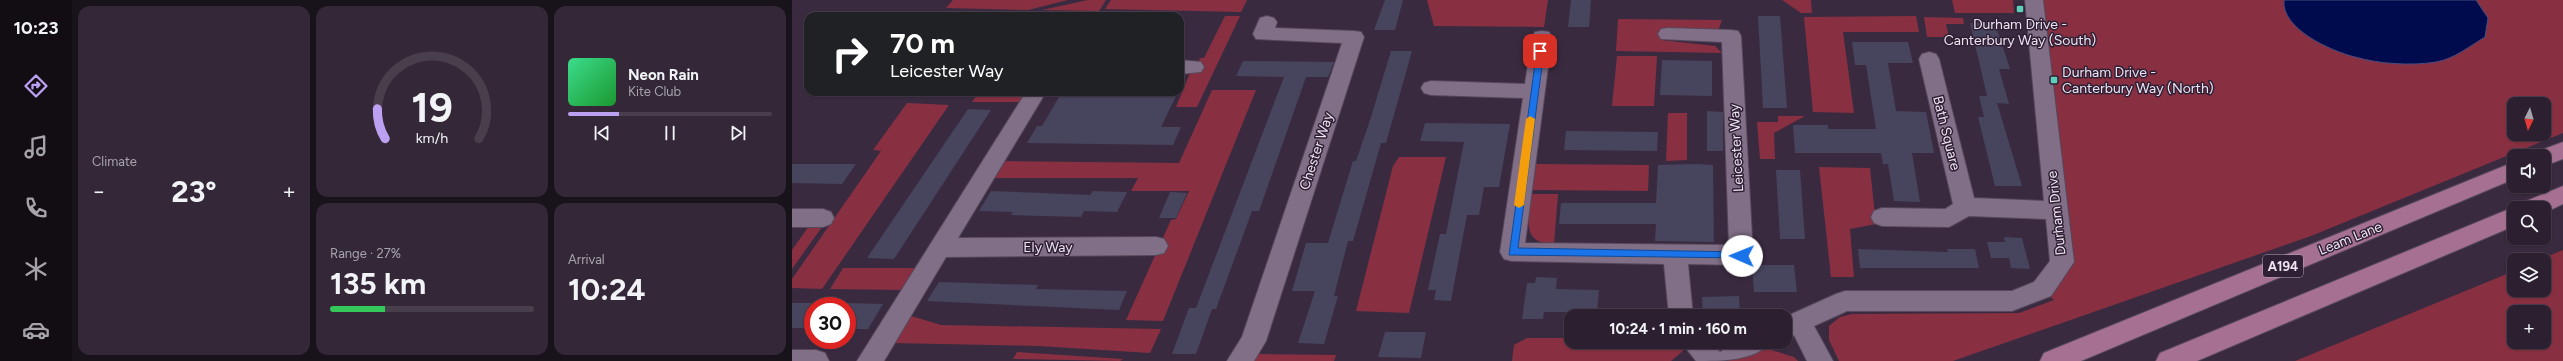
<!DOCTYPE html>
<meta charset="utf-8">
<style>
body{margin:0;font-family:Figtree,sans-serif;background:#342838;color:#f1f3f6;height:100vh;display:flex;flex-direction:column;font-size:15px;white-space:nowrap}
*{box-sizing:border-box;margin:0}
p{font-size:13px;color:#a6a3ab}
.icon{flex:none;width:22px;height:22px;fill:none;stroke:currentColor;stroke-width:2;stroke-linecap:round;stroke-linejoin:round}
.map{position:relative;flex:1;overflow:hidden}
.side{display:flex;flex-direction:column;gap:6px;padding:6px;background:#18121a;width:720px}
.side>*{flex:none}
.hud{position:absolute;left:12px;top:12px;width:380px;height:84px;border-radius:12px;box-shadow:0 1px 3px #0004,0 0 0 1px #483e4c;background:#202124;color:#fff;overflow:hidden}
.needle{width:26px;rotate:185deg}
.tools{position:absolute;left:1715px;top:97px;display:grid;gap:8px}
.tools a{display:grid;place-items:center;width:44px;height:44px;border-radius:8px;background:#2c2030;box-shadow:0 1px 3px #0004,0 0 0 1px #483e4c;font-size:20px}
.speed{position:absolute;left:12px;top:297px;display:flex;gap:8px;font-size:20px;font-weight:700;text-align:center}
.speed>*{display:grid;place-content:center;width:52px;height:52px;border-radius:50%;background:#2c2030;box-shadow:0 1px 3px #0004,0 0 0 1px #483e4c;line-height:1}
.speed .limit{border:6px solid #d22;background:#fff;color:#111}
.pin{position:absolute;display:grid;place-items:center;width:34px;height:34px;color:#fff;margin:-17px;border-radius:8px;box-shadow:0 2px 6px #0006}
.me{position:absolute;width:44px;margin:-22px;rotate:271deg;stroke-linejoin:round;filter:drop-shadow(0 0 3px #0008)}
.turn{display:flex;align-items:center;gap:14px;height:84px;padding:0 20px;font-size:18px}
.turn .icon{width:52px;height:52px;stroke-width:2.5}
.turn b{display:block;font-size:28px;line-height:34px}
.big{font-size:30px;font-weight:700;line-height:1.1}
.side .widget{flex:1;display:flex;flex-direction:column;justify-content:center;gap:6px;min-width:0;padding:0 14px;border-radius:12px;background:#342838}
.side .dial{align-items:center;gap:0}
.dial svg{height:104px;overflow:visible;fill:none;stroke:#483e4c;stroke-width:7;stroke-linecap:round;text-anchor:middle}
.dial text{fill:#f1f3f6;stroke:none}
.song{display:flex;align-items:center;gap:12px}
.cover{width:48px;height:48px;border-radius:6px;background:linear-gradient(135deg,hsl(150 70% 55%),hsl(130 70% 35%))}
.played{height:4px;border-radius:2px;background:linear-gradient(90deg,#bca0f2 25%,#483e4c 25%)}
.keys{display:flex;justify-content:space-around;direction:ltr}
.heat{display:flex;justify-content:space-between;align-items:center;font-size:22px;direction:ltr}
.charge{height:6px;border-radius:3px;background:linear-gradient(90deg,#34c759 27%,#483e4c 0)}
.side .tiles{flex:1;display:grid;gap:6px;grid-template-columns:repeat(3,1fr)}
.widget:first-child{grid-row:span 2}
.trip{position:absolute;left:772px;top:309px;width:228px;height:40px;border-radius:12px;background:#2c2030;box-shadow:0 1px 3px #0004,0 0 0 1px #483e4c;font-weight:700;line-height:40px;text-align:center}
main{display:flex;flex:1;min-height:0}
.menu{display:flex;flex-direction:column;width:72px;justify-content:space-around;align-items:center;background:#120d13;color:#a6a3ab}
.menu .icon{width:28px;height:28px}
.menu .active{color:#bca0f2}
.menu b{font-size:18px;color:#f1f3f6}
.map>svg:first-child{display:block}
.green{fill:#883042;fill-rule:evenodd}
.water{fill:#000b4d;stroke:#474c7e}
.building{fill:#47445e}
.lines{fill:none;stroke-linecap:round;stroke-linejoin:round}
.minor-casing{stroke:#56485b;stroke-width:2}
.trunk-casing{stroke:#56485b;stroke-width:2}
.minor{fill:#816f88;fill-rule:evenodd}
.trunk{fill:#a57092;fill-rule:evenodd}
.route{fill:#1a73e8;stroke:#114b97}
.slow{fill:#f59e0b}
.poi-dot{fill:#5cceba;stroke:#302035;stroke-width:1.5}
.labels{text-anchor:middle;stroke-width:3;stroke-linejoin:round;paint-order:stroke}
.shield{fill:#302035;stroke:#b4a8b9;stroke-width:1}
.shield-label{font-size:13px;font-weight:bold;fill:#ede3f1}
.poi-label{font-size:14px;fill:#ede3f1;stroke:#302035}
.street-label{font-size:14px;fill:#ede3f1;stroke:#302035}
</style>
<main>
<nav class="menu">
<b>10:23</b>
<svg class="icon active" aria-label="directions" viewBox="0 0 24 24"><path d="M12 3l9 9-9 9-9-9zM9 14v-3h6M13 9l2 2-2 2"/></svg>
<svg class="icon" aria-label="music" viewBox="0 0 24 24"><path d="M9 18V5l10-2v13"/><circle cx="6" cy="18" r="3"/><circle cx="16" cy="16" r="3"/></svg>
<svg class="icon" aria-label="phone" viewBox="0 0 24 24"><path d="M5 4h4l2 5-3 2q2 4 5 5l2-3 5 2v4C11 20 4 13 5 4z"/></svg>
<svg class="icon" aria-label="climate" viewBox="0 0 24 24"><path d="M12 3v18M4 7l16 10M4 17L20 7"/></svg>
<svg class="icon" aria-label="car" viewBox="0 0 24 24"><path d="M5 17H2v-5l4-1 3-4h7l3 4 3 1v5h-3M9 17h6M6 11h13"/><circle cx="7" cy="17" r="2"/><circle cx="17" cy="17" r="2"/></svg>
</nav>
<section class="side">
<div class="tiles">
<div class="widget"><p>Climate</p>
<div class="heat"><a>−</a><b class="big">23°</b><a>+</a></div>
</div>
<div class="widget dial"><svg viewBox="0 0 100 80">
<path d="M14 69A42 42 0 1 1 86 69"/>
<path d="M14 69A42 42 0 0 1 8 46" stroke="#bca0f2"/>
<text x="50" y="56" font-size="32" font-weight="700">19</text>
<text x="50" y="72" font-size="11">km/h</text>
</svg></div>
<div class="widget">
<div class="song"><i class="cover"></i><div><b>Neon Rain</b><p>Kite Club</p></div></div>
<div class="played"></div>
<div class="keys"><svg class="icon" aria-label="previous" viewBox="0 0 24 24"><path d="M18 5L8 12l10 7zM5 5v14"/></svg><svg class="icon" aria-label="pause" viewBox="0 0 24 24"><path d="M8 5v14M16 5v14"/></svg><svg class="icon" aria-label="next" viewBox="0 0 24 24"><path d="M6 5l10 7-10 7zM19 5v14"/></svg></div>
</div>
<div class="widget"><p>Range · 27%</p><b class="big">135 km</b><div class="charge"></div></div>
<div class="widget"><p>Arrival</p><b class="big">10:24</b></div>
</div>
</section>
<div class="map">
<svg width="1771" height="361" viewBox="0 0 1771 361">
<rect width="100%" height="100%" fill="#3a2a40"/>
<path class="green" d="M161,0H276L236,10L154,8Z
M296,0H314L307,11L250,10Z
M319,0H455L449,12L313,9Z
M635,0H756L752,27L642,26Z
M990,0H1019L1020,13H1009Z
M1160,0H1221L1222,13H1163Z
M1242,0H1771V133L1519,236L1161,361H1047L1037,340V326L1048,317L1060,314L1227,313L1262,300L1251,290L1270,262ZM1722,104H1752V134H1722Z
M433,16H448L405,107H384L398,73H402L408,58H412Z
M1124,16L1127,32H1051L1062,113L1021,112L1012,17Z
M1132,17L1171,18L1172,24H1154L1157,37H1135Z
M826,19L930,20L926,31H870L869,40L923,46L930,53L824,51Z
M825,56H865L862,106H820Z
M420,90H464L371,321L334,320L379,220L384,219L397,191H339L346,178H200L210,161L387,163Z
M187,92H236L229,102H180Z
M115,103L157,105L30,289L0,288V279L89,151L81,150Z
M876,113H895V160L874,161Z
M986,116H1013L982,133L983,159H968L965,122H986Z
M607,157H654L617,313L564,311L601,166Z
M743,164L857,165L856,191L740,190Z
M1027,167L1078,168L1084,224L1058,229L1062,277H1039Z
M740,194H766L762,244C728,244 737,218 740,194Z
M17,226L30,227L0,269V250Z
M1771,250V361H1503L1722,271V290H1752V260H1747ZM1722,312H1752V342H1722Z
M51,268H124L111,290L38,289Z
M116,315L149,325L369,329L358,353L247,346L99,343Z
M735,338H779V342H885L891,351L879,361H720L722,345Z
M961,344L1002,357L1006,361H935Z
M225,352L331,359L328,361L221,359Z
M467,354L544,355L542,361H460Z"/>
<path class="water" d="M1492,0H1684L1696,18L1693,37C1678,46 1662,59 1644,62C1619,66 1587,64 1563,57C1539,51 1489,29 1492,0Z"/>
<path class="building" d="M593,0H611L603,30H582Z
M779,0H799L797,27H776Z
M966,16H988L995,108H971Z
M1178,23H1203L1218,69H1207L1217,104L1205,103L1230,186H1203L1186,117H1192L1187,96H1195Z
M1060,42H1116L1121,63H1096L1104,111L1134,112L1142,153H1120L1128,202L1102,201L1096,164H1091L1089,153H1003L1001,125H1036V129H1084L1074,65H1063Z
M599,51H620L594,143H589L561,241H556L542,296H546L532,344L506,343L523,291H500L514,243H536L561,161H564L579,117Z
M870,60L920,61V96L868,95Z
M451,61L542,62L536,77H514L467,211H460L424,309H420L404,354H380L397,308H404L492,77L444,76Z
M270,92H386L369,127H389L381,145L235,143L245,126H250Z
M176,109L199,110L102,259L75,258Z
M915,111L931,112V151H915Z
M633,123L718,124L707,187H692L687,215H675L659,301L642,300L644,290H636L648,234H654L672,142L628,141Z
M774,131L866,132L865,151L772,150Z
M0,164H64L50,184L0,183Z
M905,164L921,165L922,242L863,241L864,224H767L769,203H864L866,165Z
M984,170H1008L1013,239H988Z
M199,191L298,195L301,191L335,192L325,212L292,211L289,217L219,215L221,212L187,211Z
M378,192L395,193L384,218H367Z
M1212,237L1230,238L1238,269L1219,268L1217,258H1199L1195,242H1213Z
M1066,249L1156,252L1155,249H1183L1187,268H1068Z
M960,265H1002L1005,292H962Z
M744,277L765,278L764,289L807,290L805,312H752L751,319H730L735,283H743Z
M147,282L246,285L244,289L335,291L327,310L135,301Z
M947,296L948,316H911L910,297Z
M0,303H21V328H0Z
M55,303L91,304L76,329H55Z
M593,332H634L629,358L586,357Z"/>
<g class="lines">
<g class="minor-casing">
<path id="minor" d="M1233,0H1251L1282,262L1259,296L1220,311H1055L1022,326L1041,361H1015L1002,335L993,339V317L1044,294L1053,291H1220L1242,282L1258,261L1254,219L1177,216L1157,227L1090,226L1082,223L1079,217L1082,211L1090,208L1153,209L1161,204L1127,59L1130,54L1137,52L1144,54L1147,59L1182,198L1252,201Z
M475,16L482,18L485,22L483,28L562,31L569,32L572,37L474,341L462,361H435L450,337L550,43L464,39L461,34L468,18Z
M876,28L939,30L946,31L949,36L961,255L957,262L949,265L896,264L901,316H877L872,264L720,261L712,259L708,252L731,98L639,95L632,93L629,88L632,83L639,81L733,84L740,37L743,32L750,31L757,32L760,37L733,243L937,245L930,42L869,39L866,34L869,29Z
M388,60L409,62L412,67L409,72L388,74Z
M234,92H254L166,238L364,237L372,239L376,246L372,253L364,255L154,257L92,361H65Z
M0,209H31L39,212L42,218L39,224L31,227H0Z
M889,342H918L928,352L944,342H978C965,361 928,361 904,361Z
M0,350H24L33,353L37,361H0Z"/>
</g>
<g class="trunk-casing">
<path id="trunk" d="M1771,142V159L1752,166V156H1742L1744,152Z
M1722,162V179L1289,361H1248L1252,353Z
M1771,186V204L1752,213V208H1729L1732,202Z
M1722,207L1725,208H1722V226L1405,361H1364L1368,353Z"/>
</g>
<use href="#minor" class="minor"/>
<use href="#trunk" class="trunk"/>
</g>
<path class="route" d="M745,49L752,51L726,248L950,252L954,256L953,258L717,255Z"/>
<path class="slow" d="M738,116L743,119L732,205L727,208L722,205L734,119Z"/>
<g class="poi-dot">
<rect x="1224" y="5" width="8" height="8" rx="2"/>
<rect x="1258" y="76" width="8" height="8" rx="2"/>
</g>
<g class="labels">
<rect class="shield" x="1471" y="255" width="40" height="22" rx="3"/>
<g class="shield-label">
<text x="1491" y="271">A194</text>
</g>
<g class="poi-label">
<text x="1228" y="29">Durham Drive -<tspan x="1228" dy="16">Canterbury Way (South)</tspan></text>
<text x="1270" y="77" text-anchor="start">Durham Drive -<tspan x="1270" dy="16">Canterbury Way (North)</tspan></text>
</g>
<g class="street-label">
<text transform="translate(1155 133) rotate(76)" y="5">Bath Square</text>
<text transform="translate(944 148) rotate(-93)" y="5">Leicester Way</text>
<text transform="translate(524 151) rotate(-72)" y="5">Chester Way</text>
<text transform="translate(1264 213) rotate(-96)" y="5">Durham Drive</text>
<text transform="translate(1558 238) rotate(-22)" y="5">Leam Lane</text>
<text x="256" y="252">Ely Way</text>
</g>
</g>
</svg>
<div class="tools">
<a><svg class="needle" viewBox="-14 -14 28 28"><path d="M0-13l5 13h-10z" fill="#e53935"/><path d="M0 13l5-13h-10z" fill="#a6a3ab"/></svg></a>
<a><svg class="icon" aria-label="sound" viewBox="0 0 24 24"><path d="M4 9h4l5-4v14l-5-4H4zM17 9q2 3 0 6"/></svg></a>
<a><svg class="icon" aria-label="search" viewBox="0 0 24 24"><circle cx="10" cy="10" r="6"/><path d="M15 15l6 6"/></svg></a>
<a><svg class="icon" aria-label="layers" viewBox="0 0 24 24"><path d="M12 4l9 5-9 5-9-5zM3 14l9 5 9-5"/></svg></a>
<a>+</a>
</div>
<div class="speed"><div class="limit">30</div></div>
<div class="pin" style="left:748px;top:51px;background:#d93025"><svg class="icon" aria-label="arrive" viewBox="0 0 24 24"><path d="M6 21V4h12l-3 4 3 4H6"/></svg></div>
<svg class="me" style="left:950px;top:256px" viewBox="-20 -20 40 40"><circle r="19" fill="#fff"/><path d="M0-13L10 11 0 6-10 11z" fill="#1a73e8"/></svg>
<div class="trip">10:24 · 1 min · 160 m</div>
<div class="hud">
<div class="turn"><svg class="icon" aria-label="right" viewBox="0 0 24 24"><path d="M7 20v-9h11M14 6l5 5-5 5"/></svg><div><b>70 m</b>Leicester Way</div></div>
</div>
</div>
</main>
